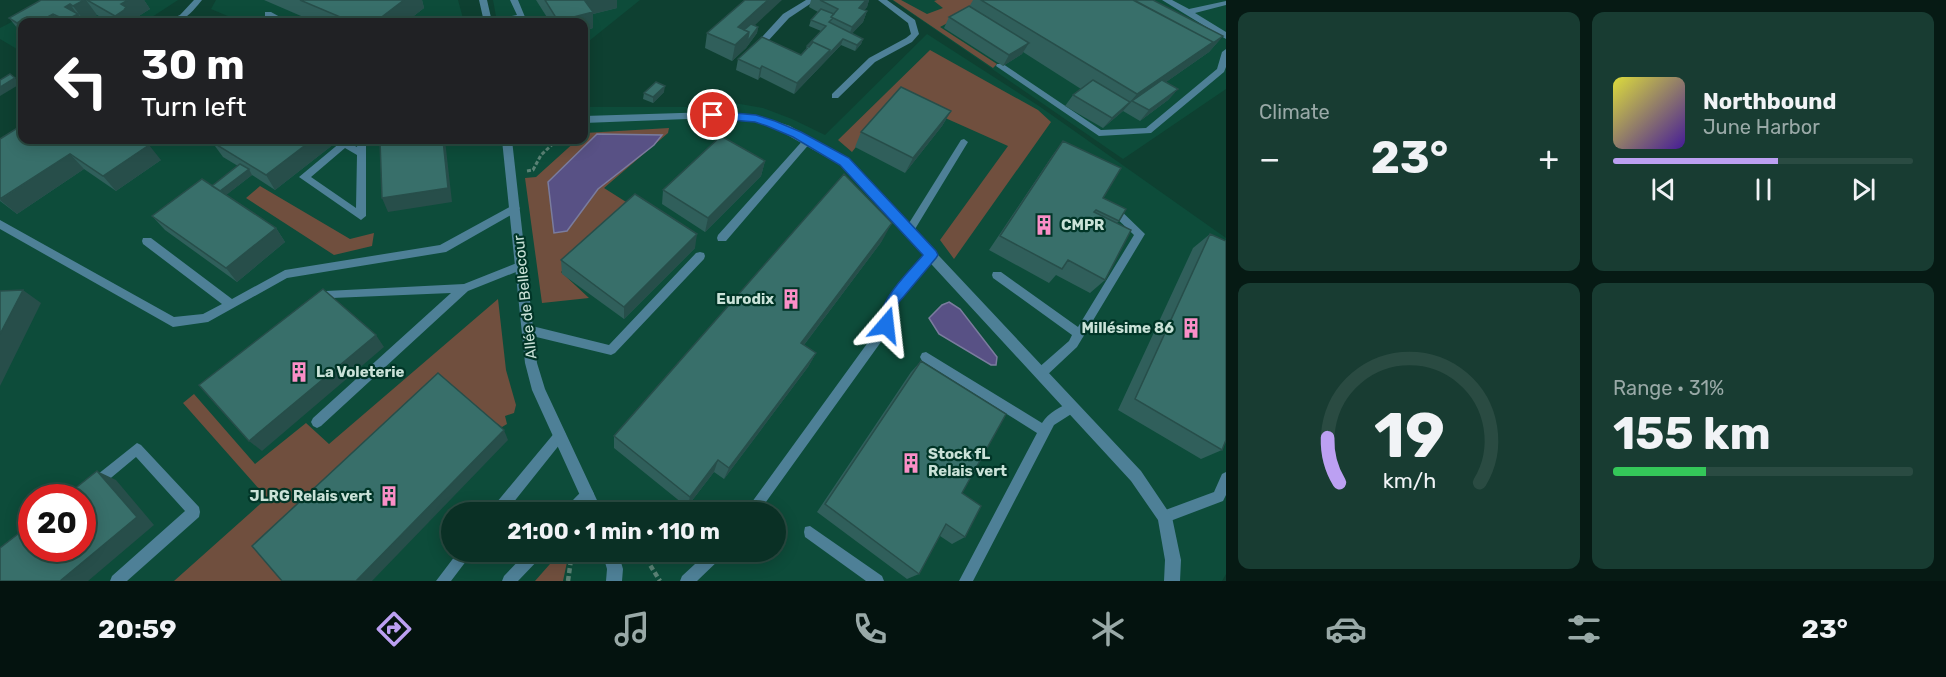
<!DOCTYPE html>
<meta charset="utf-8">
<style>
body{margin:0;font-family:Rubik,sans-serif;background:#183c32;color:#f1f3f6;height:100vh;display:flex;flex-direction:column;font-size:22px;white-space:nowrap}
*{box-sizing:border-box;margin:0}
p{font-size:20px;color:#99a9a7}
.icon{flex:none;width:33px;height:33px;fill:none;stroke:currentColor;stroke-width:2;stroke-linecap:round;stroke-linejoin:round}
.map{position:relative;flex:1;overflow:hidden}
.side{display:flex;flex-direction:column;gap:12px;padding:12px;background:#061a14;width:720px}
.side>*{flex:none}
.guide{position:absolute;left:18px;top:18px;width:570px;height:126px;border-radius:12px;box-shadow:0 3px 15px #0003,0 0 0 2px #2a4b42;background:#202124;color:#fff;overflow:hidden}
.speed{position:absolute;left:18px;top:484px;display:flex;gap:12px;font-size:30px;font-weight:700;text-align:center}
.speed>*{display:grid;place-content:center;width:78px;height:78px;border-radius:50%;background:#0a3025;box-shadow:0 3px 15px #0003,0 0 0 2px #2a4b42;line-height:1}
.speed .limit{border:9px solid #d22;background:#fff;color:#111}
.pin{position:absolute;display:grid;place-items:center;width:51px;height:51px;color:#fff;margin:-26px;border:3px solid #fff;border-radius:50%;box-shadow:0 2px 6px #0007}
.me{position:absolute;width:66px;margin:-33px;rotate:17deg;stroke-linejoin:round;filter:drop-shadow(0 0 4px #0008)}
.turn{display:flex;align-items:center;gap:21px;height:126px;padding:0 24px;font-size:27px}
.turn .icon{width:78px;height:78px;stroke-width:2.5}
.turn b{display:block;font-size:42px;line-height:51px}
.big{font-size:45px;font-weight:700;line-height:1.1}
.side .card{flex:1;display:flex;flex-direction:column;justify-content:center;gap:9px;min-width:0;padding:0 21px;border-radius:12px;background:#183c32}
.side .dial{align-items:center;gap:0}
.dial svg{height:156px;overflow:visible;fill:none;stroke:#2a4b42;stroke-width:7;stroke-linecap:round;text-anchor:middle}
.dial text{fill:#f1f3f6;stroke:none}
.song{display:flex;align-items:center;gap:18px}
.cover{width:72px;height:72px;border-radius:9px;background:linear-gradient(135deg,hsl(60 70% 55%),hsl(260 70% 35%))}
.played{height:6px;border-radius:3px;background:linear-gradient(90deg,#bca0f2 55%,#2a4b42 55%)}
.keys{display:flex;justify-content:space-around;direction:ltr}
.heat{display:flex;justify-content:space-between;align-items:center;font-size:33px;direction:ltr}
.charge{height:9px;border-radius:4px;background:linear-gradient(90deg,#34c759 31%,#2a4b42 0)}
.side .tiles{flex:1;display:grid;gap:12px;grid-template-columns:repeat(2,1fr)}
.trip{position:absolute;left:441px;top:502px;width:345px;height:60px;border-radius:30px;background:#0a3025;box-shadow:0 3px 15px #0003,0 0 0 2px #2a4b42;font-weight:700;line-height:60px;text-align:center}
.tab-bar{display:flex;height:96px;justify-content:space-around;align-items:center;background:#04130f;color:#99a9a7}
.tab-bar .icon{width:42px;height:42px}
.tab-bar .on{color:#bca0f2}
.tab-bar b{font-size:27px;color:#f1f3f6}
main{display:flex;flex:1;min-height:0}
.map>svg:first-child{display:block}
.built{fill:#0d4c3a;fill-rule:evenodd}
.green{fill:#704f3e}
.water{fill:#585185;stroke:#7a7c9e;stroke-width:1.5}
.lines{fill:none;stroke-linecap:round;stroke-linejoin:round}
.path-far1{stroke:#5a8275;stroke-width:3;stroke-dasharray:4 2;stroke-linecap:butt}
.path{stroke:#5a8275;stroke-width:4.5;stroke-dasharray:5 3;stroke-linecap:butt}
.service{fill:#4e8097;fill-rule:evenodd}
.minor{fill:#4e8097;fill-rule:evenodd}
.wall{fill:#305f5b}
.shaded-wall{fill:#274e4a}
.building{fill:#386f6a;stroke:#274e4a;stroke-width:1.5}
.route{fill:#1a73e8;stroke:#114b97;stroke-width:1.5}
.labels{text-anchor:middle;stroke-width:4.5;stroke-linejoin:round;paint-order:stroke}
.poi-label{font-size:15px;font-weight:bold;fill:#cae2d8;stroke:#013527;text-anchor:start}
.street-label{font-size:15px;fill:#cae2d8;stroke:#013527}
</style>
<main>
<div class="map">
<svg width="1226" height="581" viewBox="0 0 1226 581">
<rect width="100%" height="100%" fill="#0e4031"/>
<path class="built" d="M55,0H178L152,17L150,22H22V52L0,39V28Z
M216,0H458L464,22H242L211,9Z
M493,0H640L584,45V22H497Z
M892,0H1226V89L1123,159Z
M927,34L1039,106L1226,238V574L1222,581H0V150L22,140H584V107H696L704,100L734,103L763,108L792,119L825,135ZM32,498H82V549H32ZM452,513H776V552H452Z"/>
<path class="green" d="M893,0H901L927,14L943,8L934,1L937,0H991L940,27L997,64L993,68Z
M930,50L1038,110L1051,122L954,259L940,240L1008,146L896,96L852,152L838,140Z
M669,128L668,133L604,188L634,207L561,272L589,298L542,303L525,178L536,177L577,140H584L585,133Z
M260,186L350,239L374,233L372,246L334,255L246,198Z
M498,299L506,370L516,405L514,413L505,416L507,424L502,427L444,385L290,581H174L267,498L183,403L194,394L255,464L306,423L329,444Z
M557,556L567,562L563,581H535Z"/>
<path class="water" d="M597,134L662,135L654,145L598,189L567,231L554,233L548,182Z
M949,302L960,309L997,357L996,365H991L939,334L929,318L942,305Z"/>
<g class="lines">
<path class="path-far1" d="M527,171L533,170L541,155L557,140"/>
<path class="path" d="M642,552L660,581
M568,581L572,552"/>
<path class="service" d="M194,0H202C192,12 185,22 168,22L169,20L180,15Z
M510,0H518L525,17L524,19L504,22H490L491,20L517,15Z
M878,0H887L915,20L919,34L912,42L875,62L838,98H832V94L869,58L906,38L911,34L908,23Z
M1162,0H1172L1189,9L1226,1V5L1195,13L1226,32V39Z
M265,12H271L289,22H280L265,16Z
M1226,49V67L1224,72L1151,133L1099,136L996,66L997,64H1003L1101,130L1146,128L1217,69L1222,52Z
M808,137L811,138L812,140L811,142L726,241H718L717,238L718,235L805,138Z
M964,139L968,142L912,234H906L904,231L906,228L961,140Z
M358,140H366V216L361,220L299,177L341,142H347L357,147ZM345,148L357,155L356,208L311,177Z
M515,204L520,208L518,211L446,252L287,278L208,322L173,327L0,229V220L174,317L203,314L222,304L143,244L142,241L143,238H151L232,299L285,270L440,245Z
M1112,204L1115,205L1145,234L1077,347L1045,377L1041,378L1037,377L1035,373L1037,369L1069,341L1072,335L993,278L992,275L993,272H1001L1078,327L1134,235L1109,211L1107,208Z
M932,251L936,252L937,255L936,258L898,302L891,328L758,513H744L882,323L889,297L928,252Z
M700,252L704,253L705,256L704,259L615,353L611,355L528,335L524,333L523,330L524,327L528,325L609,345L696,253Z
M522,261L526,262L527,265L526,268L468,291L321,426L317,428L313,426L311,422L313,418L451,293L332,298C327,302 323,308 316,305L315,302L326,291L464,284Z
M926,352L1042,423C1048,413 1061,406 1072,402L1076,403L1078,407L1076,411L1054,425L973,581H959L1037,433L922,361L920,357L922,353Z
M560,429L564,431L566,435L564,439L505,513H491L492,508L556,431Z
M137,443L141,445L199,507L200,512L199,517L127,581H110L112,576L185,511L136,457L82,502V498H71L73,494Z
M1226,472V495L1223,501L1165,523L1160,522L1159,517L1160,512L1214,492L1222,474Z
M588,488L592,490L594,494L580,513H565C568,504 579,492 588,488Z
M810,526L882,576L884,581H866L805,537L804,532L805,527Z
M458,552H473L451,581H436Z
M527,552H543L541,557L518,581H502L504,576Z
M708,552H724L722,557L697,581H680L682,576Z"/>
<path class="minor" d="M479,0H487L492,22H484Z
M806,0H816L789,18L768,41H762V37L783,14Z
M183,14L198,20L199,22H188L180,19V15Z
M713,112L760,116L790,126L848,159L1141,471L1172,517L1181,560L1180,581H1164L1165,560L1158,520L1131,481L840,165L782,132L755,121L713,118L584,123V116Z
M502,140H512L537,363L545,389L603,513H588L532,390L525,363Z
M602,552H618L623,569L622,581H606L607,569Z"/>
</g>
<path class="wall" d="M41,0H144L150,9L134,19L136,22H110L97,15L85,22L84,21L85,22H22V34L9,18Z
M264,0H422L424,8L406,22H315Z
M536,0H617V8L593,14V28L584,31V22H550Z
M811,0H869L867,7L864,10L867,11L863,22L852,33L863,39L861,44L855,51L841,45L794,94L760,77L758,80L736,70L738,59L801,55L806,49L807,46L821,31L809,26L811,20L818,12L809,7Z
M973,0H1153L1223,36L1209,52L1166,82L1178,89L1168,100L1140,121L1123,111L1103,128L1065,106L1073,95L1081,89L1023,52L1022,54L1003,66L944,28L949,17L969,7Z
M754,25L758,27L757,33L746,48L732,61L705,48L707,33Z
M664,92L653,103L643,99L644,93Z
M951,111L942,126L905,173L855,147L861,132Z
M0,139L161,160L116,191L84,169L17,214L0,201Z
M339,140L275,190L252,175L226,195L276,228L285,242L237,282L165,230L152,216L212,186L238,166L223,157L212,142Z
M1063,141L1119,221L1117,223L1105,280L1090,293L1056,275L1049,283L989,250L1052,156Z
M765,161L761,176L705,232L662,204L663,190Z
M1210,234L1222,450L1201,459L1118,410L1193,248Z
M882,241L804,345L816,353L808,367L724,479L714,472L687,507L614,448V436Z
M695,248L624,319L562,274L561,260Z
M921,361L962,493L965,537L952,544L940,536L919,574L907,579L817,512L911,372Z"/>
<path class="shaded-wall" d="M84,0H86L97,15L85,22L73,6Z
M128,0H144L150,9L134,19L136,22H120L115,16L121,4Z
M404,0H422L424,8L406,22H375Z
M587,0H617V8L593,14V28L584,31V22H558V21L585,1Z
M768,0H782L740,39L738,27Z
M866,0H869L867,7L855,19L859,8Z
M70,4L77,14H78L85,22H68L66,20L65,7Z
M867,11L863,22L848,38L852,27Z
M53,14L60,22H38Z
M27,17L32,22H22V29L17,23Z
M758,27L757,33L746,48L732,61L735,45L749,32Z
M1223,36L1209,52L1136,103L1132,101L1123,111L1103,128L1112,118L1130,102L1137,94L1213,42Z
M843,39L841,45L794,94L797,83L830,50Z
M863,39L861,44L855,51L857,45Z
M1029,43L1022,54L1003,66L1009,55Z
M762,66L760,77L758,80L760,69Z
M15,78L20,84L0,96V87Z
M665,86L664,92L653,103V97Z
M1178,89L1168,100L1140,121L1149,110Z
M951,111L942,126L905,173L913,158Z
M312,140H339L275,190L266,175Z
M443,140H445L452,202L388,212L382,198Z
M149,145L161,160L116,191L103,176Z
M70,154L84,169L17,214L0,200Z
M765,161L761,176L705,232L708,218Z
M249,169L252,175L221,199L217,194Z
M892,223L882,241L794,358L801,343Z
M276,228L285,242L237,282L226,268Z
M697,234L695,248L624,319V307Z
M23,290L41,303L0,386V334Z
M376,335L384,347L262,451L249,441Z
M816,353L808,367L724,479L729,468Z
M504,430L508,440L372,581H356Z
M718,460L714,472L687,507L690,497Z
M97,471L116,480L154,525L88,581H60Z"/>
<path class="building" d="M41,0H84L73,6L70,4L65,7L78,14L66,20L53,14L38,22L27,17L17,23L9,18Z
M87,0H128L121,4L126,7L124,10L115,16Z
M300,0H404L375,22H352Z
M545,0H587L585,1L593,12L558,21Z
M745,0H768L738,27L749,32L735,45L707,33Z
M820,0H866L859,8L867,11L852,27L831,17L838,9Z
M981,0H1134L1213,42L1137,94Z
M1133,0H1153L1223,36L1210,45L1213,42Z
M969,6L1029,43L1009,55L949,17Z
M821,9L834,14L831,17L833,18L829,22L863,39L857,45L843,39L828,55L830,50L813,42L809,47L807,46L826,26L811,20Z
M751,24L758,27L747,42L749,32L744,30Z
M762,37L801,55L813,42L830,50L797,83L762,66L760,69L738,59Z
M10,74L15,78L0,87V80Z
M1093,80L1130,102L1112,118L1073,95Z
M1162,80L1178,89L1149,110L1132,101Z
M656,82L665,86L653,97L644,93Z
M901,87L951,111L913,158L861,132Z
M22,125V140H141L149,145L103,176L70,154L0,199V139Z
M721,136L765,161L708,218L663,190Z
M215,140H312L266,175L212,142Z
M380,140H443L448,188L382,198Z
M1063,141L1121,168L1103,198L1126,209L1119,221L1096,210L1094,212L1131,230L1105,280L1068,260L1062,269L1000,236Z
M240,164L249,169L220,191L212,186Z
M844,174L892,223L801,343L816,353L729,468L718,460L690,497L614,436Z
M202,179L276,228L226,268L152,216Z
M635,194L697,234L624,307L561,260Z
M1210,234L1226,241V440L1222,450L1135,399Z
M323,289L376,335L249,441L199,385Z
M23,290L0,334V291Z
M921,361L1006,414L962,493L981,506L965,537L946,524L919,574L825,504Z
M438,373L504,430L356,581H282L252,546Z
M97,471L137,517L60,581H0V548L32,523V549H82V498H63Z"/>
<path class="route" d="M713,111L756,115L775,121L801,132L849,158L936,251L938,255L936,258L899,302L891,330H882C871,306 910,271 923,255L840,165L793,137L767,126L755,122L709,118V112Z"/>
<defs>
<g id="building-bare" transform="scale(1.62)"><path d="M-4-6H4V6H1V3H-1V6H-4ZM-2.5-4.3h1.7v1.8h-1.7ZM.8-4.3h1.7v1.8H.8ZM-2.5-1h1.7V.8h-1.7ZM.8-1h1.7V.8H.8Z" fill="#fa8fc7" stroke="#013527" stroke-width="2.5" paint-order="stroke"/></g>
</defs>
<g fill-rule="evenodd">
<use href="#building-bare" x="1044" y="225"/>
<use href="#building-bare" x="791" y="299"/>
<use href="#building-bare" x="1191" y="328"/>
<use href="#building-bare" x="299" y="372"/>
<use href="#building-bare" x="911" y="463"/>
<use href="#building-bare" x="389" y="496"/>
</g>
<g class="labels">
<g class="poi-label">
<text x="1061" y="230">CMPR</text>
<text x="774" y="304" text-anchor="end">Eurodix</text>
<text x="1174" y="333" text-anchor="end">Millésime 86</text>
<text x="316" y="377">La Voleterie</text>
<text x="928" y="459">Stock fL<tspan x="928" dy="17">Relais vert</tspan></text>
<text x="372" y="501" text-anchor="end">JLRG Relais vert</text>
</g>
<g class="street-label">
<text transform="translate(525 297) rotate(-96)" y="5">Allée de Bellecour</text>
</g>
</g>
</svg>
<div class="speed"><div class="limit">20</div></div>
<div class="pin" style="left:713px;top:115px;background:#d93025"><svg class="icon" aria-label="arrive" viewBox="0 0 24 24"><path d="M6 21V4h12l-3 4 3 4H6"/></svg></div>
<svg class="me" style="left:886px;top:325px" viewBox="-20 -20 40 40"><path d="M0-17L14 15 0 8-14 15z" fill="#1a73e8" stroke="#fff" stroke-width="4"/></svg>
<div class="trip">21:00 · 1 min · 110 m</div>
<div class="guide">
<div class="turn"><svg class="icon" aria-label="left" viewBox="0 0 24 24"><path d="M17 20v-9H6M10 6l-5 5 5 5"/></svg><div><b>30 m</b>Turn left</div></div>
</div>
</div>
<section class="side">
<div class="tiles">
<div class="card"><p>Climate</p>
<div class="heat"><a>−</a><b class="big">23°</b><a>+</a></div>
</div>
<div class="card">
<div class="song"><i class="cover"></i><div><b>Northbound</b><p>June Harbor</p></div></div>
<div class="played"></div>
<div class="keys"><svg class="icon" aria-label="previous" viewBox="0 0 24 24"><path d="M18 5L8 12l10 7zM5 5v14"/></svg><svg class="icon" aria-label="pause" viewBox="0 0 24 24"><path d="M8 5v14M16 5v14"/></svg><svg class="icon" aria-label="next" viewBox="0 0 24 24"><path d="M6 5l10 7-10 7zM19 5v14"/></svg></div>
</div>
<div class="card dial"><svg viewBox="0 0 100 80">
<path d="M14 69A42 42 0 1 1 86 69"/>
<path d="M14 69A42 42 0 0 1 8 46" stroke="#bca0f2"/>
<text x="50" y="56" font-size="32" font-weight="700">19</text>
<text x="50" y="72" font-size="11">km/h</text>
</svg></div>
<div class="card"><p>Range · 31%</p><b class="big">155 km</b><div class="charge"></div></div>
</div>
</section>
</main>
<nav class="tab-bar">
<b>20:59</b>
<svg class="icon on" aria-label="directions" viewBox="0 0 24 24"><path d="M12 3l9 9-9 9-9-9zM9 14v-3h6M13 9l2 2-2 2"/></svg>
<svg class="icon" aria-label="music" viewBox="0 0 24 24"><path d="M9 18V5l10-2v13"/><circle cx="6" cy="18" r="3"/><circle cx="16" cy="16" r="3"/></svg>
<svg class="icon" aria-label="phone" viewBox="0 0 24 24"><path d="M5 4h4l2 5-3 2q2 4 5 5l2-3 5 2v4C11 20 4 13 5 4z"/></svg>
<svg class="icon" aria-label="climate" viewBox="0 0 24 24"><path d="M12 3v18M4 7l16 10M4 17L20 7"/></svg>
<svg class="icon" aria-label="car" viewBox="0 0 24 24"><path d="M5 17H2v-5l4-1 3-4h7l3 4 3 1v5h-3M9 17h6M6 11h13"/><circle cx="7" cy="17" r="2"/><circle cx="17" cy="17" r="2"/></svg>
<svg class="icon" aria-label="filters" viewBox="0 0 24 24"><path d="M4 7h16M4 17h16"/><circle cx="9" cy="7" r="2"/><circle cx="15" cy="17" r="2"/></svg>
<b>23°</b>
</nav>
